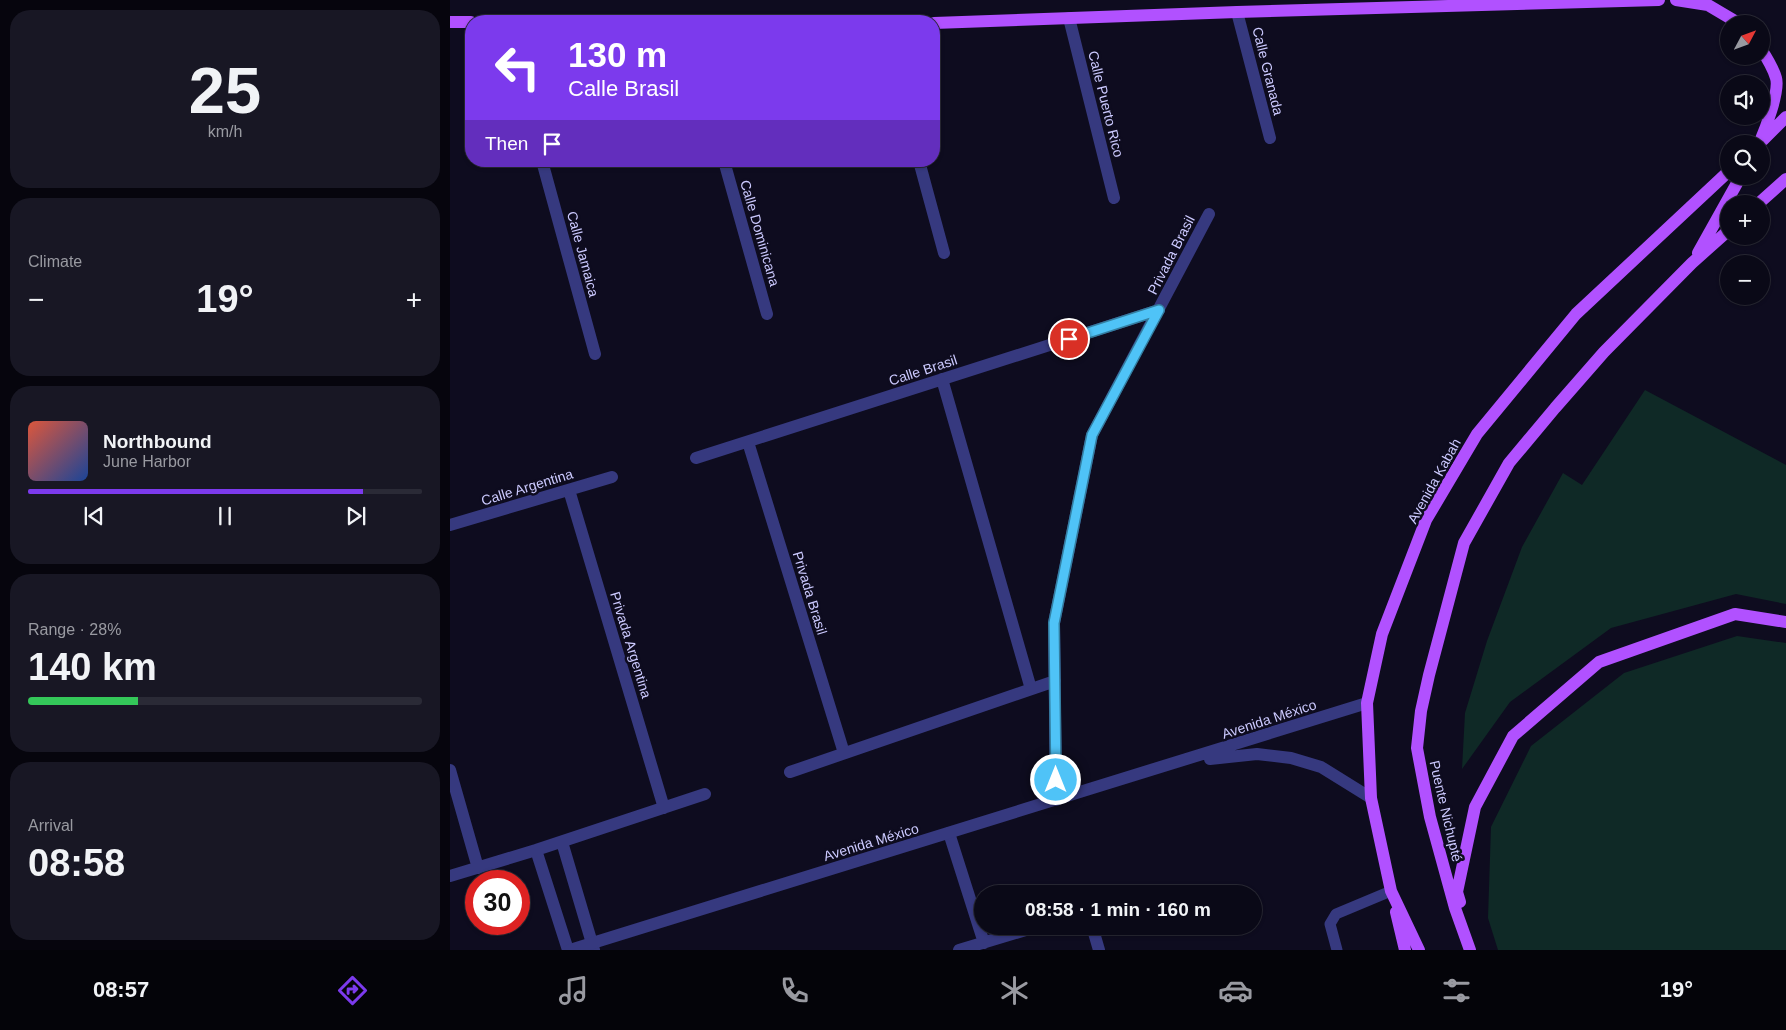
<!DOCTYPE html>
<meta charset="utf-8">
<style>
body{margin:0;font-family:Helvetica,sans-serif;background:#181724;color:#f1f3f6;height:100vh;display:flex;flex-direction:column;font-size:19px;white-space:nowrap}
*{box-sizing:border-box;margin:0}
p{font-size:16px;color:#999aa1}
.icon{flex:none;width:28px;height:28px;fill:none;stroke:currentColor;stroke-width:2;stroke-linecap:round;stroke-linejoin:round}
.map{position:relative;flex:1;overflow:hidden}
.panel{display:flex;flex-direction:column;gap:10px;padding:10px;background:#06050d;width:450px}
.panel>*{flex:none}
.guide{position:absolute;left:15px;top:15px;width:475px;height:152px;border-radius:20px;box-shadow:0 1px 4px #0004,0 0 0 1px #2a2a36;background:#7c3aed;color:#fff;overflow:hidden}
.needle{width:32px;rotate:49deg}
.buttons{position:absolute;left:1270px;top:15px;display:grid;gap:10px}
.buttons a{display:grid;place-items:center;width:50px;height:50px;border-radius:50%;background:#0a0917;box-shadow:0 1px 4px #0004,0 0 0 1px #2a2a36;font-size:25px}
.speed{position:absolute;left:15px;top:870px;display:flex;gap:10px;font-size:25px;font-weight:700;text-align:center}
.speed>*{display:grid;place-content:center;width:65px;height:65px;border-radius:50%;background:#0a0917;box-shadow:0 1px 4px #0004,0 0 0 1px #2a2a36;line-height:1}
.speed .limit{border:8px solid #d22;background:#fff;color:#111}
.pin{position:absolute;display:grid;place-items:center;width:42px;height:42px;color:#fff;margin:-21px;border:2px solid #fff;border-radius:50%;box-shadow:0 1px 5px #0007}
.me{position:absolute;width:55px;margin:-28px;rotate:0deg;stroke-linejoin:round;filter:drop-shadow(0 0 4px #0008)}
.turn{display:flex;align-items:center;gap:18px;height:105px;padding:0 20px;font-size:22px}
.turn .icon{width:65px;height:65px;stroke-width:2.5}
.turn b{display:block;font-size:35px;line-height:42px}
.then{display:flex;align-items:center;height:48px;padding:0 20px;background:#0003;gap:10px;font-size:19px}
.big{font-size:38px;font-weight:800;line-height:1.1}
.panel .card{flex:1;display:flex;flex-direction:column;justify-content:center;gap:8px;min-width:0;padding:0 18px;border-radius:20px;background:#181724}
.panel .dial{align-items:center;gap:0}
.dial b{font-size:65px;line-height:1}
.song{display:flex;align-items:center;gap:15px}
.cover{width:60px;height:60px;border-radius:8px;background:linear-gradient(135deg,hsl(10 70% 55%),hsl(220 70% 35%))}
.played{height:5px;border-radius:2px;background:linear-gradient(90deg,#7c3aed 85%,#2a2a36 85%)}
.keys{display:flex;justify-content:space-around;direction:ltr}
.heat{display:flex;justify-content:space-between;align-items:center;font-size:28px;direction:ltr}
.charge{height:8px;border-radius:4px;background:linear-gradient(90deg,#34c759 28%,#2a2a36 0)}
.trip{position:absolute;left:524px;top:885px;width:288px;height:50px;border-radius:25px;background:#0a0917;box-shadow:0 1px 4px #0004,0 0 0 1px #2a2a36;font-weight:800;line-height:50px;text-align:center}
.menu{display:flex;height:80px;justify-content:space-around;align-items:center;background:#040409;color:#999aa1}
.menu .icon{width:35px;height:35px}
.menu .current{color:#7c3aed}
.menu b{font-size:22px;color:#f1f3f6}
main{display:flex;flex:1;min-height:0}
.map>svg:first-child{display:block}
.green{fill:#0f2926}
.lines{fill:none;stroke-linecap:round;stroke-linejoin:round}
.service{stroke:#36397f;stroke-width:11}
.minor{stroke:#36397f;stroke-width:12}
.tertiary{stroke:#36397f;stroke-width:12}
.primary{stroke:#b151ff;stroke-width:12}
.route-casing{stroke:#337fa1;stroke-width:12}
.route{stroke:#4fc3f7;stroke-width:9}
.labels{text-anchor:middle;stroke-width:5;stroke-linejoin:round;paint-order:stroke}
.street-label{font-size:14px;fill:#cccaff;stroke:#0e0c1f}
</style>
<main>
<section class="panel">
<div class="card dial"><b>25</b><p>km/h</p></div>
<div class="card"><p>Climate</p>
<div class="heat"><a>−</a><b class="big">19°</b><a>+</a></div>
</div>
<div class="card">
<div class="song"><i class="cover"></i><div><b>Northbound</b><p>June Harbor</p></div></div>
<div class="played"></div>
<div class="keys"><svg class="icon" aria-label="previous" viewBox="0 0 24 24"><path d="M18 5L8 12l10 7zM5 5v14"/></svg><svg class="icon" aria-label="pause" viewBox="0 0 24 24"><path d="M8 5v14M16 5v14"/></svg><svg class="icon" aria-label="next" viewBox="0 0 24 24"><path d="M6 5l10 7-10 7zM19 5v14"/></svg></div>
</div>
<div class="card"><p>Range · 28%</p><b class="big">140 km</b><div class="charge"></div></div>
<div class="card"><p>Arrival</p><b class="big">08:58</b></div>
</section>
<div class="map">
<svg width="1336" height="950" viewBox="0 0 1336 950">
<rect width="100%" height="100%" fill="#0e0c1f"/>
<path class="green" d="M1195,390L1336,465V604L1286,594L1161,628L1060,702L1012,769L1015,713L1037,641L1072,547L1113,473L1132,485Z
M1287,636L1336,643V950H1048L1038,918L1041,827L1081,746L1174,673Z"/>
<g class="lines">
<path class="service" d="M887,950L880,924L886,914L941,891"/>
<path class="minor" d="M787,12L820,138
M619,18L664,198
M92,161L145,354
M274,161L317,314
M469,161L494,253
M492,379L581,689
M298,442L394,753
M246,458L709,310
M119,490L214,808
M0,525L162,477
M0,770L28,868
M340,772L605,681
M606,800L604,623L642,435L759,214
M499,833L534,943
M112,842L144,950
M86,850L118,950
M0,876L86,850L255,794
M642,926L649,950
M509,950L589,926"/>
<path class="tertiary" d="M760,759L807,754L841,758L871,767L921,798
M120,950L917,703"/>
<path class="primary" d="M1226,0L1258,5L1290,24
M33,21H66
M0,22H21
M484,23L787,12L1209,0
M1313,140L1336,117
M1309,144C1315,130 1330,91 1326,78C1323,68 1317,58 1311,49
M1308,204L1336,179
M1248,253L1291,176
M1010,902L1007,892L1025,807L1063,736L1149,662L1285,614L1336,622
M946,912L955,950
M969,950L941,891L921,798L917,703L932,634L976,520L1027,434L1126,314L1279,171
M1020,950L1005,908L980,817L967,748L971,711L979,675L1014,543L1059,463L1105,408L1154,352L1242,263L1279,230"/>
</g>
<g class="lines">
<g class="route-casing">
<path id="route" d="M606,780L604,623L642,435L709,310L619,339"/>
</g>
<use href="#route" class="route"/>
</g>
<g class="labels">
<g class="street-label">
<text transform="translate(818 71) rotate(76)" y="5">Calle Granada</text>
<text transform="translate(656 104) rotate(76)" y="5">Calle Puerto Rico</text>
<text transform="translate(310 233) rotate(74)" y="5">Calle Dominicana</text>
<text transform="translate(133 254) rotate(75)" y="5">Calle Jamaica</text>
<text transform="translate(721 255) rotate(-63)" y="5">Privada Brasil</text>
<text transform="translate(473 370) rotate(-18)" y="5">Calle Brasil</text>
<text transform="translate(984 481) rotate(-61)" y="5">Avenida Kabah</text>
<text transform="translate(77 487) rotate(-17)" y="5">Calle Argentina</text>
<text transform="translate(360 593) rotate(73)" y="5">Privada Brasil</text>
<text transform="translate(181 645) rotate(73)" y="5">Privada Argentina</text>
<text transform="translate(819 719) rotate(-18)" y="5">Avenida México</text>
<text transform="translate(996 811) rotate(77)" y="5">Puente Nichupté</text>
<text transform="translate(421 842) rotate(-17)" y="5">Avenida México</text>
</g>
</g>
</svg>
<div class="buttons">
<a><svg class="needle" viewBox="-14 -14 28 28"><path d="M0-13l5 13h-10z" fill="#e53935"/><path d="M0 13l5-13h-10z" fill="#999aa1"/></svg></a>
<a><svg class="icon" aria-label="sound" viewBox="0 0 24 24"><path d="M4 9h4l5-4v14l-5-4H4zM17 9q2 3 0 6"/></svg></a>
<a><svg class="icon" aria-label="search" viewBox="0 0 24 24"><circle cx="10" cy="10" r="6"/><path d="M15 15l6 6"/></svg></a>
<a>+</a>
<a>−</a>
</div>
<div class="speed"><div class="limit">30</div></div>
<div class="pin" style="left:619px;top:339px;background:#d93025"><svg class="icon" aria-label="arrive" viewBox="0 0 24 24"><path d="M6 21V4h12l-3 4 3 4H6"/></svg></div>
<svg class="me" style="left:606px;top:780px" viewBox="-20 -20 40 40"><circle r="17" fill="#4fc3f7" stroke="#fff" stroke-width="3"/><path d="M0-11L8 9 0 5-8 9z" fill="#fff"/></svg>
<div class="trip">08:58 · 1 min · 160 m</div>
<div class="guide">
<div class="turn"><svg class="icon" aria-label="left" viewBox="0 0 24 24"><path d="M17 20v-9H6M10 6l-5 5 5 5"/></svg><div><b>130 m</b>Calle Brasil</div></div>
<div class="then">Then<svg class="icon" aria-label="arrive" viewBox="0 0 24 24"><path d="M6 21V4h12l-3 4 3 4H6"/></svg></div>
</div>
</div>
</main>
<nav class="menu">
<b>08:57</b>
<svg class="icon current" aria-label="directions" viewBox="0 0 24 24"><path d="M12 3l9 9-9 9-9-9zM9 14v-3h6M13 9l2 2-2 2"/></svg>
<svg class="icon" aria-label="music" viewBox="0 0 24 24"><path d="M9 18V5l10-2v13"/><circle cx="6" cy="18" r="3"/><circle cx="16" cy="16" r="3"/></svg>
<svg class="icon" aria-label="phone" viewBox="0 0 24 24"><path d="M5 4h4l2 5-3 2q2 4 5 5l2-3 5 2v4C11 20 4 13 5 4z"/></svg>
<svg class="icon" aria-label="climate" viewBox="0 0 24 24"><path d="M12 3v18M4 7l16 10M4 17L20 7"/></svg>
<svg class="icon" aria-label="car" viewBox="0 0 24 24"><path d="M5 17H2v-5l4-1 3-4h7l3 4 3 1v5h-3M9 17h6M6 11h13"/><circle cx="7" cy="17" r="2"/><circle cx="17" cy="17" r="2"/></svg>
<svg class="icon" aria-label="filters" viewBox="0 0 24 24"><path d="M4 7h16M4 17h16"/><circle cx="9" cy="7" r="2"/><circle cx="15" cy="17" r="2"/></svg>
<b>19°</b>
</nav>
